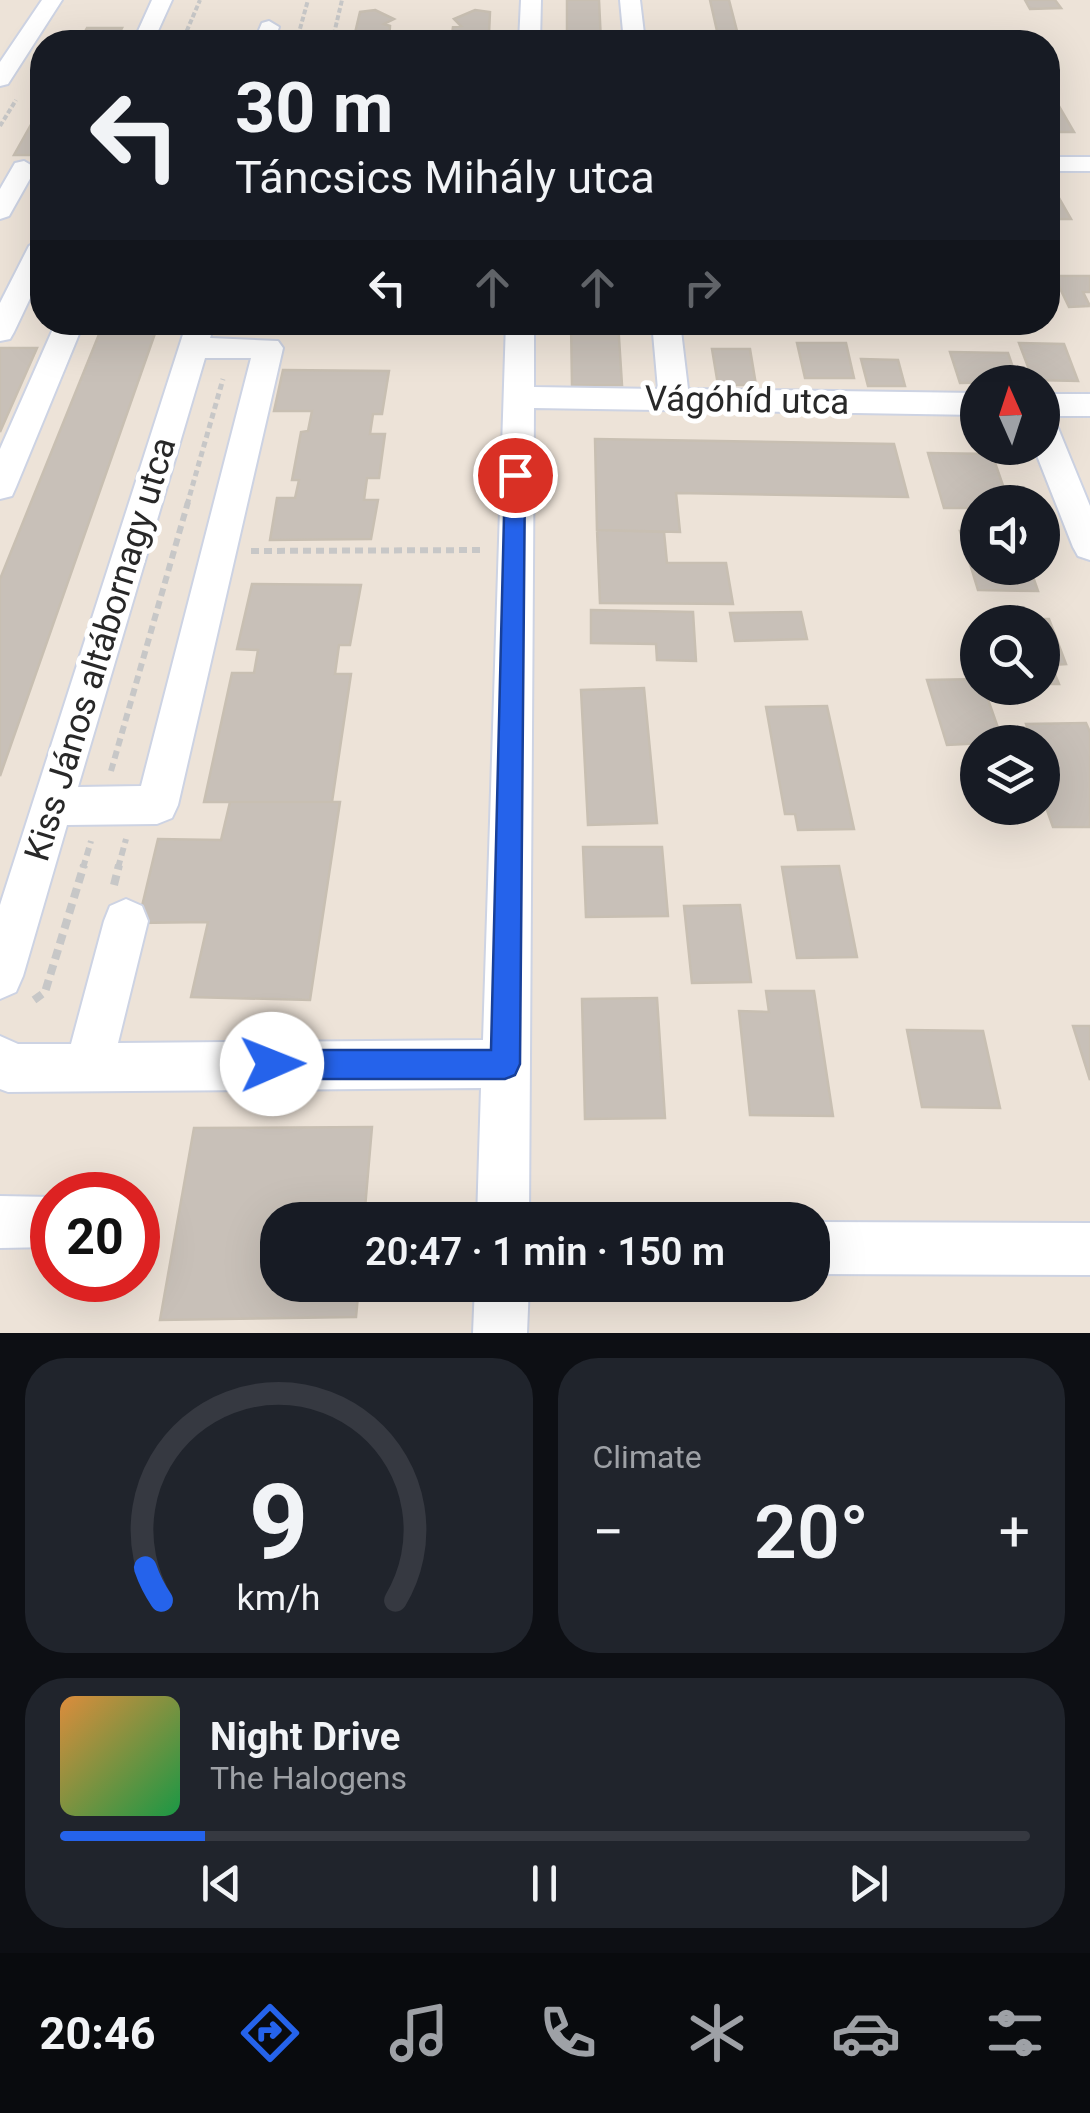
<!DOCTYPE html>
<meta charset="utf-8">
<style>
body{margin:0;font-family:Roboto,sans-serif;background:#20242c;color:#f1f3f6;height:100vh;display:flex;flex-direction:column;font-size:38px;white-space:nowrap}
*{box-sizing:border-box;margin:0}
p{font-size:32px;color:#9ea1a6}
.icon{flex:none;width:55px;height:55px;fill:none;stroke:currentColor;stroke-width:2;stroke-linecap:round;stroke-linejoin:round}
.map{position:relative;height:1333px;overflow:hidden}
.side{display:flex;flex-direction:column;gap:25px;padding:25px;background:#0d0f14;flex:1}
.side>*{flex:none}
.banner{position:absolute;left:30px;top:30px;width:1030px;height:305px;border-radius:40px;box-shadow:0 10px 40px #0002;background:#171b24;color:#f1f3f6;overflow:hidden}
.needle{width:65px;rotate:357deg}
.controls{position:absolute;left:960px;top:365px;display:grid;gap:20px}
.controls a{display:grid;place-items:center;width:100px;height:100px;border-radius:50%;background:#171b24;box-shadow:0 10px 40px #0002;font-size:50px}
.speed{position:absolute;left:30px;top:1172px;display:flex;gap:20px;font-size:50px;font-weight:700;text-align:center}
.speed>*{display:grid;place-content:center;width:130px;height:130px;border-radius:50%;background:#171b24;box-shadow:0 10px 40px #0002;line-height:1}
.speed .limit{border:15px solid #d22;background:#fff;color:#111}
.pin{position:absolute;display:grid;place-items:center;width:85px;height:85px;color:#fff;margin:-42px;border:5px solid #fff;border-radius:50%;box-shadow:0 2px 10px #0007}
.me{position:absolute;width:110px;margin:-55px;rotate:89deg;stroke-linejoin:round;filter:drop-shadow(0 0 8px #0008)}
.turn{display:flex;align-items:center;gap:35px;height:210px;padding:0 40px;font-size:45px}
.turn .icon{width:130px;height:130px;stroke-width:2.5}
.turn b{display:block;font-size:70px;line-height:85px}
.lanes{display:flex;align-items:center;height:95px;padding:0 40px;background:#0003;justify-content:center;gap:50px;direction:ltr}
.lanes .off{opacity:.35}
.big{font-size:75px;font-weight:600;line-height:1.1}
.side .widget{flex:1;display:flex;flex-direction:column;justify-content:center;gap:15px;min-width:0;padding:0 35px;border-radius:40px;background:#20242c}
.side .dial{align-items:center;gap:0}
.dial svg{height:260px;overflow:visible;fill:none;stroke:#363941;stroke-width:7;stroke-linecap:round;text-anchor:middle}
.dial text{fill:#f1f3f6;stroke:none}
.song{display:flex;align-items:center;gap:30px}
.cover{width:120px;height:120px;border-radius:15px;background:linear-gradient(135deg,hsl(30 70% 55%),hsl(140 70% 35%))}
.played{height:10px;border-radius:5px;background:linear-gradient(90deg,#2563eb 15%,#363941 15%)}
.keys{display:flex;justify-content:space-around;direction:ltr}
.heat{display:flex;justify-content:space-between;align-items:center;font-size:55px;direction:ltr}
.side .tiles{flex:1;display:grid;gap:25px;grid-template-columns:1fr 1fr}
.widget:last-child{grid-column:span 2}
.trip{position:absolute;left:260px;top:1202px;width:570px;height:100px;border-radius:40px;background:#171b24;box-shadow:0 10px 40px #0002;font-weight:600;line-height:100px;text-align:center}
.dock{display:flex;height:160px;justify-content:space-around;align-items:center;background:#090b0e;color:#9ea1a6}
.dock .icon{width:70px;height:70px}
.dock .selected{color:#2563eb}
.dock b{font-size:45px;color:#f1f3f6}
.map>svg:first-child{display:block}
.building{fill:#c8c0b8;stroke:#c8bfb2;stroke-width:2.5}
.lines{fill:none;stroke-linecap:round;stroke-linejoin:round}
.minor-casing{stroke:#cdd3e3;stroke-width:4}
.path-far3{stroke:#c7c7c7;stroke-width:4;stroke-dasharray:5 2.5;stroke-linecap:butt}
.path-far2{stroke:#c7c7c7;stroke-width:5;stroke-dasharray:6 4;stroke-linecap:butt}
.path-far1{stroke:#c7c7c7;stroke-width:6;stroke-dasharray:8 5;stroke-linecap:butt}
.path{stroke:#c7c7c7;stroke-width:8;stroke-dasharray:10 6;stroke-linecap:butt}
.minor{fill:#fff;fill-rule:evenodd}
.route{fill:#2563eb;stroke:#184099;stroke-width:2.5}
.labels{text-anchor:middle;stroke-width:10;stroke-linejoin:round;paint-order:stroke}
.street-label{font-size:35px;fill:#282828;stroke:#fff}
</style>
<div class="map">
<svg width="1090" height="1333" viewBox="0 0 1090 1333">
<rect width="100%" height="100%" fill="#ede3d8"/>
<path class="building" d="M567,0H599L601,42H567Z
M710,0H729L737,31H717Z
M1025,0H1055L1061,8L1030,9Z
M375,10L394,19L384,24L390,26L389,42H353L355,37H362L363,33H355L360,12Z
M475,10L490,12L489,34H481L488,36V42H451L453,27L461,26L454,19Z
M87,28H122L115,42H79Z
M1048,101H1056L1074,132H1048Z
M42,105V155H14Z
M1048,191H1055L1071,219H1053L1048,214Z
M1054,276H1090V292H1083L1090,306L1069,307Z
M104,322H159L0,776V579Z
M571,322H618L622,385H572Z
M797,343H846L854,378H805Z
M1019,343L1064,344L1078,381L1033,380Z
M0,348H37L0,432Z
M712,349H750L756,385H718Z
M950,352L1008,353L1018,382L960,383Z
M861,359L898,360L905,386H868Z
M283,370L389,371L382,414H373L370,434H385L379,478H367L364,500H378L371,539L270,540L277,498H295L299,480H292L301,432L308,431L312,411H274Z
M595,439L894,444L908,497L676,493L680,532L597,530Z
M928,453L992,454L1007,497H979L978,508H944Z
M597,530L664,532L667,563H726L733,604L600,603Z
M960,531H978V568H1030L1038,591L978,590Z
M252,584L361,585L350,645H339L335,674H351L332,802H204L232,673H254L258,650L237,649Z
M591,610L693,612L696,661L657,660L656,644L591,643Z
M801,612L807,639L735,641L730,613Z
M979,619H1049L1066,664L1051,665L1059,684H1042V622H980Z
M978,679V688H984L1003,742L947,745L927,680Z
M644,688L657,823L588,825L581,690Z
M827,706L854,829L798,830L795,814H785L766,707Z
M1086,723L1090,732V827H1053L1042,796V742H1032L1026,724Z
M230,802H340L310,1000L191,997L208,922L138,923L158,839L221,840Z
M583,847H662L668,916L586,917Z
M839,866L857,957L797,958L782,867Z
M740,905L751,982L692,983L684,906Z
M766,991H814L833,1116L750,1115L739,1011L769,1012Z
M657,998L665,1118L585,1119L582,999Z
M1073,1026H1090V1080Z
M907,1030L983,1031L1000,1108L922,1107Z
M372,1127L364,1220H278V1285H359L356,1317L160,1320L194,1128Z"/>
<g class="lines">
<g class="minor-casing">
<path id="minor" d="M42,0H62L8,84L0,86V62Z
M152,0H172L153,42H133Z
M521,0H541L540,42H519Z
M620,0H640L645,42H624Z
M269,21L279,27L274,42H254L262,23Z
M1048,157H1090V171H1048Z
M24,161L36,168L9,216L0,219V189L15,163Z
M42,238V273L14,332L10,339L0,341V303L29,246Z
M56,322H84L16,487L12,496L0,499V449Z
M187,322H215L210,338L278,341L283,348L178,805L172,818L157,824L67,825L23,976L16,992L0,999V905ZM205,358H251L141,786L78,787Z
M506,322H534V387L658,389L652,322H680L688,389L978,393V415L534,408L529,1220H477L481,1088L8,1092L0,1089V1036L18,1044H71L104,921L110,906L126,899L142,906L148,921L118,1043L483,1040Z
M1042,394H1090V416H1042Z
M1042,417L1053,420L1058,428L1090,506V560L1078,556L1073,547L1034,448H1042Z
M0,1196L52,1197V1247L0,1248Z
M812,1222L1090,1223V1275L812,1274Z
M475,1285H529L527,1333H473Z"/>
</g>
<path class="path-far3" d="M298,36L308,0
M185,42H182L200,0
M332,42L342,0
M0,126L16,100"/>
<path class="path-far2" d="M187,505L223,379"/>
<path class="path-far1" d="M251,551L484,550
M111,771L188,502
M83,868L91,841
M118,868L126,839"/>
<path class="path" d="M114,885L119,865
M34,1000L45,992L84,865"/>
<use href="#minor" class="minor"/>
</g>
<path class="route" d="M515,468L525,475L520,1064L515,1075L505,1079H272L261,1075L257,1064L261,1054L272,1050H491L505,475Z"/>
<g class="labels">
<g class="street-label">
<text transform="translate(747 400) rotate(1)" y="12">Vágóhíd utca</text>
<text transform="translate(100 649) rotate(-73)" y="12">Kiss János altábornagy utca</text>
</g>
</g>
</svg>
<div class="controls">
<a><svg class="needle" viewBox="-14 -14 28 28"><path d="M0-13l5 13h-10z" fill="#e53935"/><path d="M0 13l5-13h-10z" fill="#9ea1a6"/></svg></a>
<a><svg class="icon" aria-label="sound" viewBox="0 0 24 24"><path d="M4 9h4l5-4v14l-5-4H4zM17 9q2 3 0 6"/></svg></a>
<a><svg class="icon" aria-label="search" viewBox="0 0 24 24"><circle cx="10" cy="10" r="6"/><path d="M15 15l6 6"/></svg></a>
<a><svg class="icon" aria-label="layers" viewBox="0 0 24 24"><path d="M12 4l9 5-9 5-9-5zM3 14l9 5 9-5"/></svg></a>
</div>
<div class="speed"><div class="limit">20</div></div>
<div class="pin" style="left:515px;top:475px;background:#d93025"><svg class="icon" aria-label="arrive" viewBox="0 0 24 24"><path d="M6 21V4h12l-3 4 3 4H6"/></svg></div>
<svg class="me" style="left:272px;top:1064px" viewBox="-20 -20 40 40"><circle r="19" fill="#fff"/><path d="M0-13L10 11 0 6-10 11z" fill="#2563eb"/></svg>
<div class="trip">20:47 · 1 min · 150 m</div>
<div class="banner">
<div class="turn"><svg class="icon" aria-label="left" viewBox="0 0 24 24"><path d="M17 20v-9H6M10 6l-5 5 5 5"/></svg><div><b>30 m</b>Táncsics Mihály utca</div></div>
<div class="lanes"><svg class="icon" aria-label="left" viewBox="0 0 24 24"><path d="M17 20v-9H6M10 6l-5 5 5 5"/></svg><svg class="icon off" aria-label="ahead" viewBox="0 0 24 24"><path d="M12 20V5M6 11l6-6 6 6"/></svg><svg class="icon off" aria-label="ahead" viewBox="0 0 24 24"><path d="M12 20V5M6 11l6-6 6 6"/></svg><svg class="icon off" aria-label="right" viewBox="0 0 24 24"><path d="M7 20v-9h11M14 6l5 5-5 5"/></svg></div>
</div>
</div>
<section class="side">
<div class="tiles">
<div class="widget dial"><svg viewBox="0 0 100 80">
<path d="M14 69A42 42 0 1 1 86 69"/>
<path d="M14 69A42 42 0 0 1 9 59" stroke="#2563eb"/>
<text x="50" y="56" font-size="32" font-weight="700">9</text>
<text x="50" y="72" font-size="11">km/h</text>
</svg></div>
<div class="widget"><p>Climate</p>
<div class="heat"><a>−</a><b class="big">20°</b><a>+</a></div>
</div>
<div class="widget">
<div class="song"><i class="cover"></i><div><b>Night Drive</b><p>The Halogens</p></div></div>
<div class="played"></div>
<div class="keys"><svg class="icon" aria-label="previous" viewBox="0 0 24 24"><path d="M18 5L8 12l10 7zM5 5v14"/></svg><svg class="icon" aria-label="pause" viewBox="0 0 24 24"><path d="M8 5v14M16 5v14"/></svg><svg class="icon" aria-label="next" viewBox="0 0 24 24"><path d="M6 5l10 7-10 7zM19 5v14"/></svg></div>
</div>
</div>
</section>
<nav class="dock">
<b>20:46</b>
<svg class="icon selected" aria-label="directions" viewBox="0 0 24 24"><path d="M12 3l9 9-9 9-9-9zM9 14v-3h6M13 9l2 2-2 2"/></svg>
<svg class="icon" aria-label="music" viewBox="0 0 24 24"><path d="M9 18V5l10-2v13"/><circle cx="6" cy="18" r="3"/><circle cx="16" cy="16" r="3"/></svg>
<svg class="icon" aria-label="phone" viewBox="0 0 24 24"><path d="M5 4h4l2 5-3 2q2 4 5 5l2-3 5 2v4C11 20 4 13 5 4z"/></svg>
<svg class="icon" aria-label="climate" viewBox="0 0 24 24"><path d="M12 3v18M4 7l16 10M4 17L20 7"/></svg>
<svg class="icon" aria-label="car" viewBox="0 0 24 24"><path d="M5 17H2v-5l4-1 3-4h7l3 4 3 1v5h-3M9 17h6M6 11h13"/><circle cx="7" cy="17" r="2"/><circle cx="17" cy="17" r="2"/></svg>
<svg class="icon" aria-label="filters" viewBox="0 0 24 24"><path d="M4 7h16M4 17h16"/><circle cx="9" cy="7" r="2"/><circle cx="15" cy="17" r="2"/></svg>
</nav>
